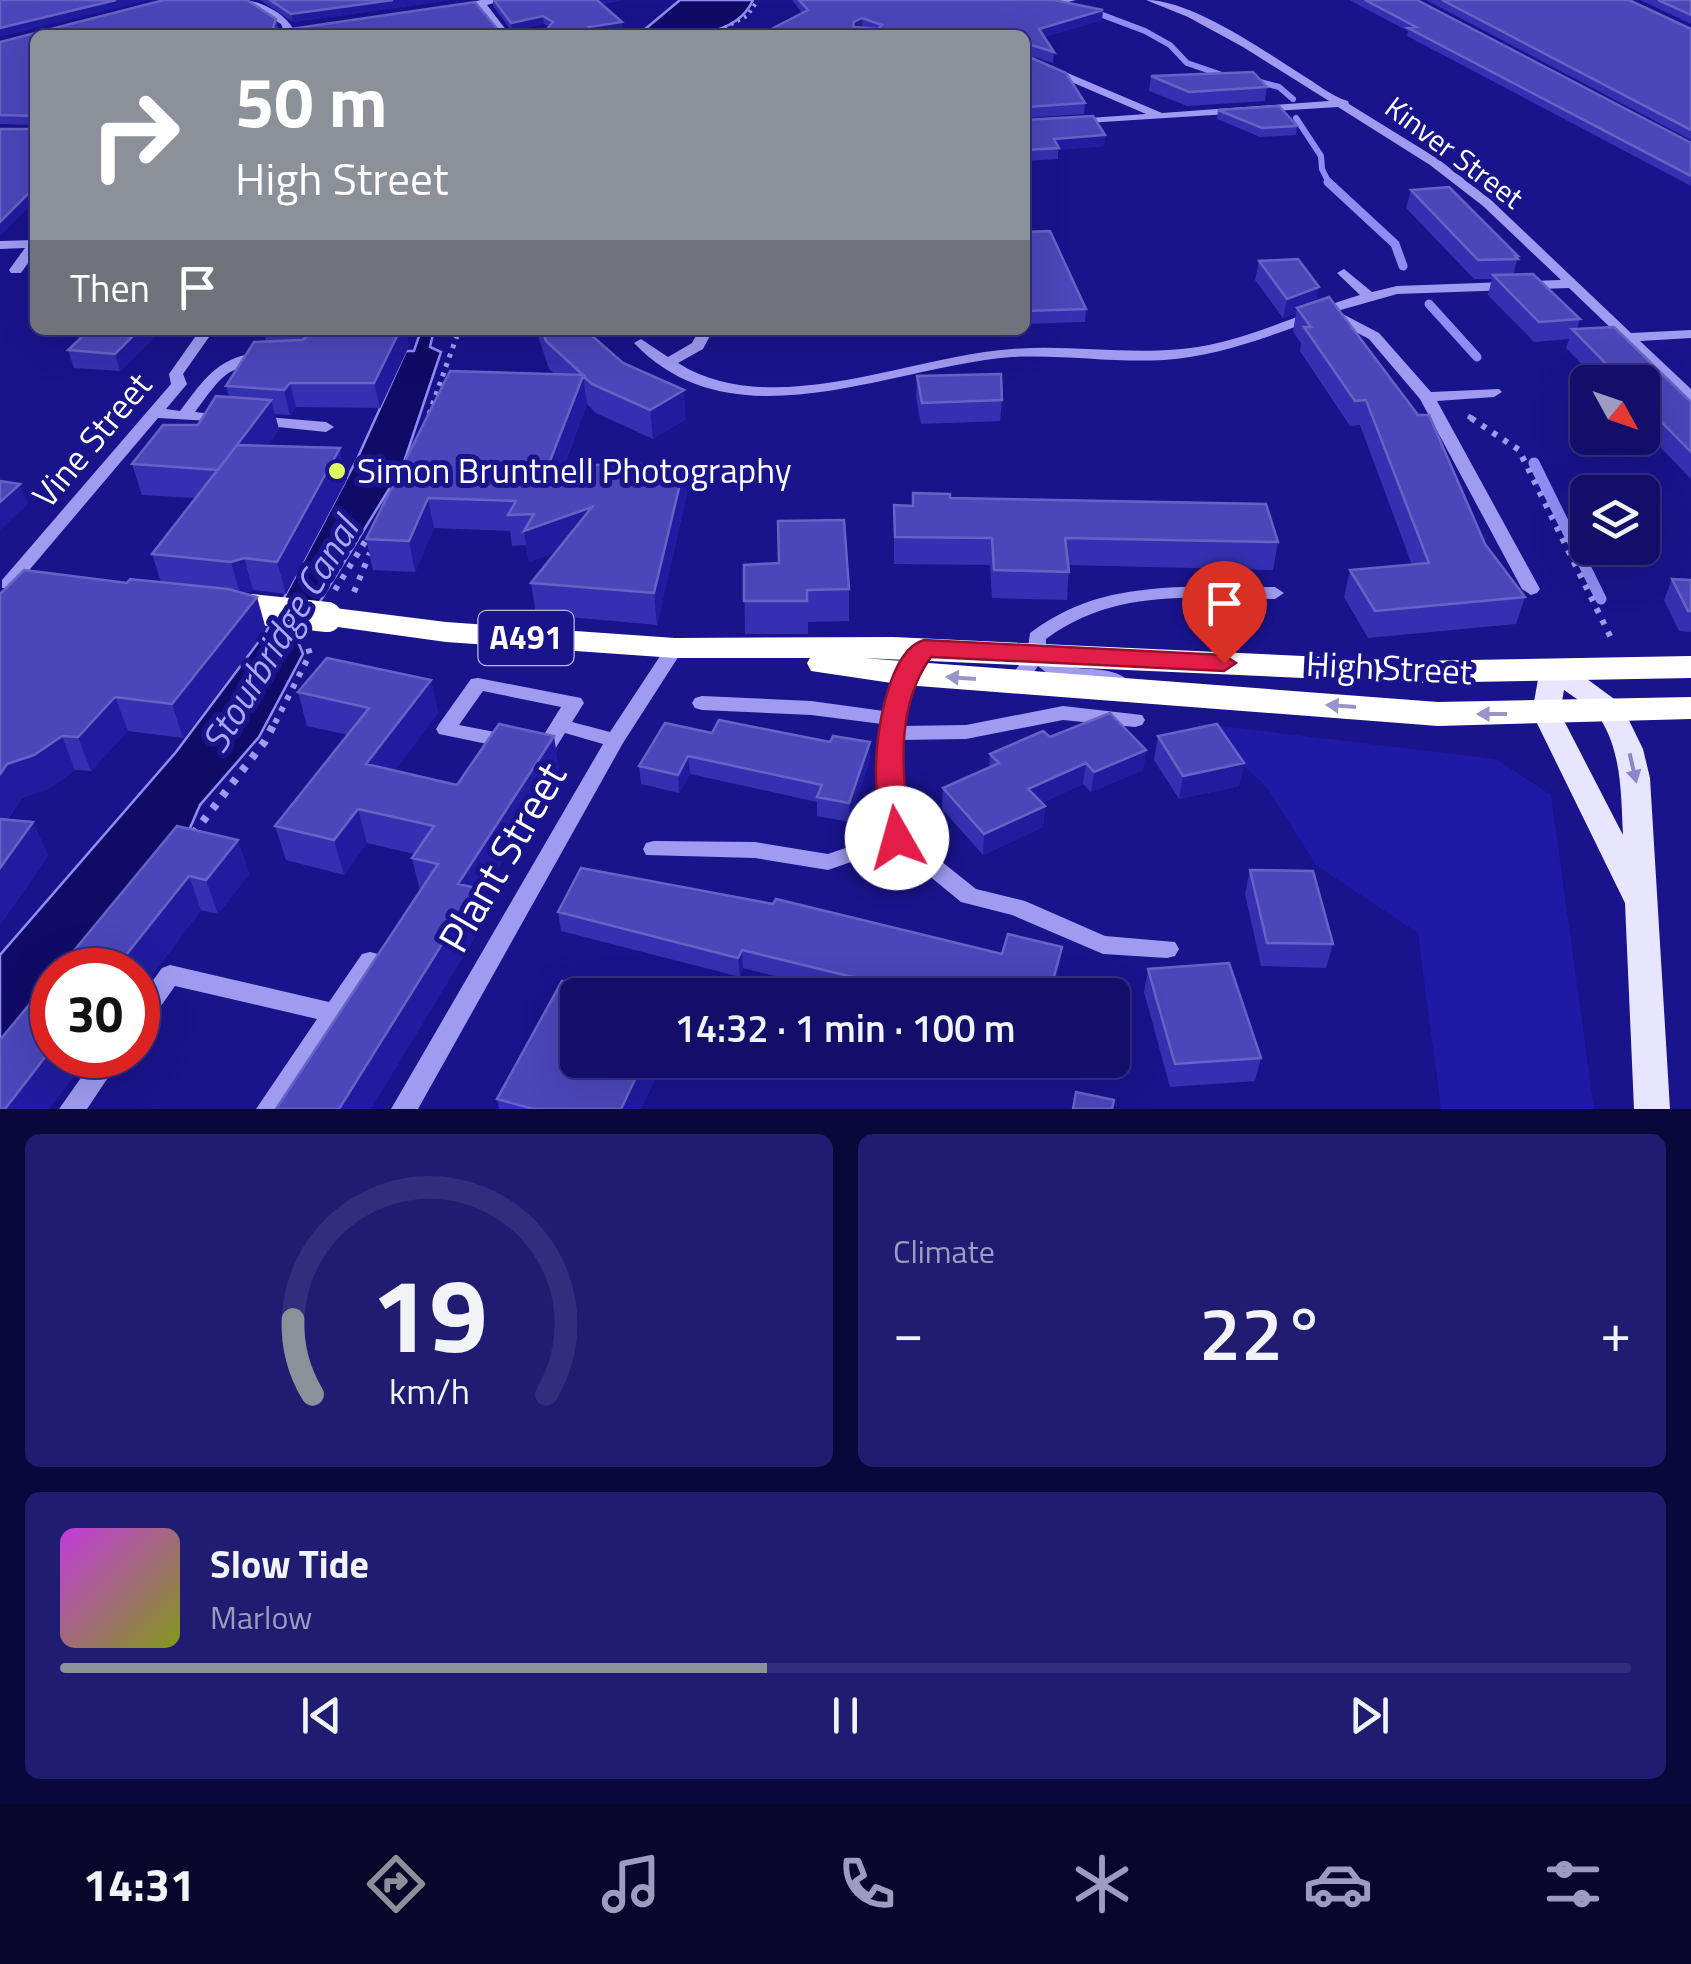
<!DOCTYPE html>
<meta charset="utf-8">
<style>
body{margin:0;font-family:"Titillium Web",sans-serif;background:#201c71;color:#f1f3f6;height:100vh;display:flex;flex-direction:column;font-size:38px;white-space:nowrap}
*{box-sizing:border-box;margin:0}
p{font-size:32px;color:#9d9cc0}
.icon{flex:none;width:55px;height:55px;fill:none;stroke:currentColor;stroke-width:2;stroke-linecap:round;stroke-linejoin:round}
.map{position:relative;height:1109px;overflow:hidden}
.sheet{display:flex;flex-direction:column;gap:25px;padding:25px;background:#0a083a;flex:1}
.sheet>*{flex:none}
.guide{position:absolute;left:30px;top:30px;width:1000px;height:305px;border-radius:15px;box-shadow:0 10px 40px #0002,0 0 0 2px #322e7d;background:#8c9099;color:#fff;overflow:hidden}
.needle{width:65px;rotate:130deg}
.tools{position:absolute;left:1570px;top:365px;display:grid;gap:20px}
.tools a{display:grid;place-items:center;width:90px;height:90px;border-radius:15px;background:#130e69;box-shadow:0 10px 40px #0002,0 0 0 2px #322e7d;font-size:50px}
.speed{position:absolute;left:30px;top:948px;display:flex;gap:20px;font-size:50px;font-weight:700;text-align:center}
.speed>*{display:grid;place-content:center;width:130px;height:130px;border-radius:50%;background:#130e69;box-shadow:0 10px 40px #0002,0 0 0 2px #322e7d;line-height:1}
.speed .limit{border:15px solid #d22;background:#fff;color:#111}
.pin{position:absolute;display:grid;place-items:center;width:85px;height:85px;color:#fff;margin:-102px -42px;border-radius:50% 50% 50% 0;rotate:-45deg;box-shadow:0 0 10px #0007}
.pin .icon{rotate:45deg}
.me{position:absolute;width:110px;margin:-55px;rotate:353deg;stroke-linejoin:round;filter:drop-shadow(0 0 8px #0008)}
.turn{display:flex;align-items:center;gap:35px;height:210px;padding:0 40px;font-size:45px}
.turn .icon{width:130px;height:130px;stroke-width:2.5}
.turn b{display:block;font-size:70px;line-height:85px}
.then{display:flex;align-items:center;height:95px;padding:0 40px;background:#0003;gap:20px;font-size:38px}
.big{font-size:75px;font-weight:600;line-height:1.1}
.sheet .tile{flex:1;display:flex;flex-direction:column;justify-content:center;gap:15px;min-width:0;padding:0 35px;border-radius:15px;background:#201c71}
.sheet .dial{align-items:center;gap:0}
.dial svg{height:260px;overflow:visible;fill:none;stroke:#322e7d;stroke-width:7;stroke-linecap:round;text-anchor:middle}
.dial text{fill:#f1f3f6;stroke:none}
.song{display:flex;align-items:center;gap:30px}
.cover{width:120px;height:120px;border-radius:15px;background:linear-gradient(135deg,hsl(290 70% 55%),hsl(70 70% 35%))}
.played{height:10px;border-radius:5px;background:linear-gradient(90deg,#8c9099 45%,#322e7d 45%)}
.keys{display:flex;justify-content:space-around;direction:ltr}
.heat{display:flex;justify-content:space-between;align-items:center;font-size:55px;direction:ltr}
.sheet .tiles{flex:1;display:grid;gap:25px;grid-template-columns:1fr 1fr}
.tile:last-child{grid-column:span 2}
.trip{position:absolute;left:560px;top:978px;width:570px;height:100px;border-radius:15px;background:#130e69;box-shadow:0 10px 40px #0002,0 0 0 2px #322e7d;font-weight:600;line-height:100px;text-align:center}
.tab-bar{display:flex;height:160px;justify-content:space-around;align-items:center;background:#08062a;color:#9d9cc0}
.tab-bar .icon{width:70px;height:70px}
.tab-bar .current{color:#8c9099}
.tab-bar b{font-size:45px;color:#f1f3f6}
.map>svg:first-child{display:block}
.green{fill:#1f1aa6}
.water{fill:#110b68;stroke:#8f8df4;stroke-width:2.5}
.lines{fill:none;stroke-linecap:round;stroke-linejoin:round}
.stream-far2{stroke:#8f8df4;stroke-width:6}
.stream-far1{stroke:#8f8df4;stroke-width:9}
.stream{stroke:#8f8df4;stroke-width:11}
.path-far3{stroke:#9e9bf1;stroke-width:4;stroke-dasharray:2.5 5;stroke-linecap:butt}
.path-far2{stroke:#9e9bf1;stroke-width:5;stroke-dasharray:4 6;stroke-linecap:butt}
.path-far1{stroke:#9e9bf1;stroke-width:6;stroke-dasharray:5 8;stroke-linecap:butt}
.path{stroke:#9e9bf1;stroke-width:8;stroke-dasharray:6 10;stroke-linecap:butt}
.minor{fill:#9e9bf1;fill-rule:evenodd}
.major{fill:#e7e5ff;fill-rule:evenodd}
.highway{fill:#fff;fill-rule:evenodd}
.highway-bridge{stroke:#fff;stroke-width:30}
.wall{fill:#3530b1;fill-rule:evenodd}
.shaded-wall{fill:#211b9f}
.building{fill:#4b46b9;stroke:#6763c4;stroke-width:2.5;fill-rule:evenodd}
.oneway{fill:#9895cb}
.oneway2{fill:#8a86cb}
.route{fill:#e11d48;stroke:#92132f;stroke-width:2.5}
.poi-dot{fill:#dfff5b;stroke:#19138c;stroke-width:4}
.labels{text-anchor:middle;stroke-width:10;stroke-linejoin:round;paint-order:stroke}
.far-street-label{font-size:30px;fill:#fff;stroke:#19138c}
.shield{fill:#19138c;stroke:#bab8dc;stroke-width:2.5}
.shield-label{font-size:32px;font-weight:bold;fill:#fff}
.street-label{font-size:35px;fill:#fff;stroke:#19138c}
.poi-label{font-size:35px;fill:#fff;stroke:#19138c;text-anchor:start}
.water-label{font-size:38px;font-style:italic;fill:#a9a7f8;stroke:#19138c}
.near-street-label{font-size:42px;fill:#fff;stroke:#19138c}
</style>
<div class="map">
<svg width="1691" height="1109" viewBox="0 0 1691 1109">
<rect width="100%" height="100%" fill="#19138c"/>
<path class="green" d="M1196,723L1496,759L1551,795L1594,1109H1441L1418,933L1316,865L1266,786Z"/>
<path class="water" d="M680,0H753C734,42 675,35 638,35Z
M421,330H434L430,347L441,352L402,468L297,639L303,654L259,737L200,805L187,835L60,970H52V979L0,1042V955L176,752L266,632L358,457L406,351H414Z"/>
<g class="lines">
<path class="stream-far2" d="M1092,11L1145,31L1170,45L1187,63L1225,76
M1248,79L1279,87L1293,99
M1296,118L1321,156L1322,169L1330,185"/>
<path class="stream-far1" d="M1328,182L1395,244L1403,266
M1429,304L1477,357"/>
<path class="stream" d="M1534,463L1601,599"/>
<path class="path-far3" d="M711,35L747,16L758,0"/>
<path class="path-far2" d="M429,414L459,330
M1468,416L1475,420"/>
<path class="path-far1" d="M1471,418L1519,450L1612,640
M335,590L368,537
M354,592L370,553
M275,723L310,654L308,648"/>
<path class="path" d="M193,834L265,741L276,720"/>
<path class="minor" d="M241,0C259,0 285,13 293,29L288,35H278L283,29L281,24Z
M481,0H504L487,5L510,35H500L478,6L455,10L450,7Z
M1025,0H1076L1051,6Z
M1146,0C1193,0 1267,53 1307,78C1320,86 1333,97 1348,101L1349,104L1438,159L1491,200L1631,333L1691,330V338L1640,341L1691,389V402L1686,400L1569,288L1397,294L1337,311L1379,333L1431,392L1499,389L1502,392L1494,397L1437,401L1540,589L1537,593L1531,595L1522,589L1420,399L1369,339L1325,316C1273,335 1220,356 1164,360C1113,363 1063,354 1012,357C891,366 734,448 634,343L641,339L668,357L692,343L699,330H713L703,349L678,363C771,422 910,356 1012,349C1078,344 1143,358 1209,345C1261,334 1309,310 1360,295L1337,273L1344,269L1372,292L1397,286L1561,280L1483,206L1430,165L1338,107L1071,124L1069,122L1075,119L1146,114L1025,62V55L1162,113L1329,101L1243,47L1188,17Z
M35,240V253L21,273H11L9,270L25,248L0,249V241Z
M200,330H214L183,374L187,384L166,409L180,411C199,386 214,362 245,355C256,353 266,351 275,357L273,360C224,369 225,372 195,412L229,416L232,419L229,422L158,418L14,588H2V580L171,384L169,374Z
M255,416L326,422L334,427L326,432L249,424L247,421L249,418Z
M1181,587H1275L1284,593L1275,599C1192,599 1117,587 1046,639V652C1050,656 1053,660 1058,663C1083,675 1111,660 1136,687L1133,692H1119L1098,681L1048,674L1038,666L1023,688H1009L1006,683L1027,654L1030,633C1079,597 1122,590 1181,587Z
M675,642L684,648L623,743L418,1109H391L603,744L565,733L552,754L545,756L439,734L436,729L439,724L471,679L478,678L581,698L584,703L572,722L610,732L668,644ZM483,691L561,707L540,741L459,725Z
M912,659L922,665L912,683L902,726L966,725L1063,706L1142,715L1145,720L1142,725L1135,727L1063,720L966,739L901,740L907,834L976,889L1025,901L1105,936L1175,942L1179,949L1175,956L1167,958L1103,954L1012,915L961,902L894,847L828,870L755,858L646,855L643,849L646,843L654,841L755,842L828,854L886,834L880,772L882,724L811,715L702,710L695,708L692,703L695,698L702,696L811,701L884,711L892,683L905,661Z
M370,952L378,954L382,961L378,968L283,1109H256L317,1019L175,986L147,1026L138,1029V1001L162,968L170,965L329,1002L362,954Z
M97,1055H123L87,1109H59Z"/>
<path class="major" d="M1554,659L1564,662L1621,704L1643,749L1650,778L1670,1109H1634L1625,903L1532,713L1540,668L1544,662ZM1564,690C1575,698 1593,708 1601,720C1622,754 1621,796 1623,835L1560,713Z"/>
<path class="highway" d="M327,607L446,622L675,638L893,637L1412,661L1691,656V678L1412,683L863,658L1438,702L1691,697V719L1438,726L905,685L811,671L807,663L810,658H675L446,642L316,624L311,617L316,610Z"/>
<path class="highway-bridge" d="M251,609L327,617"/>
</g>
<path class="wall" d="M164,0H247L276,19L278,27L277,31L475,2L499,31L511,30L493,6V0H622L602,4L622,22L623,30L597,35H35V200L0,236V129H32L33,125L0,124V42ZM544,24L549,27L547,29L516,30Z
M260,0H451L293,22Z
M792,0H1054L1102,20L1044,37L1054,52L1053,63L1025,54V35H760L802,13Z
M1349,0H1417L1691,142V186L1407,36L1408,31Z
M1426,0H1629L1691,29V140Z
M1640,0H1691V24Z
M1025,55L1085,103L1084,114L1025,118Z
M1151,76L1267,87L1265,101L1187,106L1149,91Z
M1218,110L1297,126L1296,135L1260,137L1217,119Z
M1025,120L1105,135L1104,146L1058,150V159L1025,161Z
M1411,190L1518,256L1513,275L1580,319L1577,329L1691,402V479L1642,428V382H1599L1566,348L1569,339L1534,342L1488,295L1492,279H1474L1406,208Z
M1025,232L1086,309L1085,322L1025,324Z
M1259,261L1319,287L1316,302L1485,544L1525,597L1516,624L1368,638L1344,597L1350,570L1412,565L1360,425L1350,426L1300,351L1301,343L1293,332L1296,313L1283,318L1255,280Z
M89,330H161L120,371L74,368L68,350Z
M249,330H406L409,346L380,408L296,407L290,415L275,414L279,430L267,446L347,479L286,594L253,590L244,593L266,629L183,738L128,731L91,771L75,770L48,789L22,798L7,820L33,822L48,856L0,925V594L127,583L161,582L152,554L195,498L142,495L132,464L198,425L229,397L226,386L266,342L264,331Z
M536,330H589L591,335L686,419L653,439L596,413L587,404L564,466L687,493L657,625L536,614L531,583L556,552L529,562L526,545L512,546L510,531L434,528L415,572L373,570L366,539L555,374L549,369Z
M917,376L1002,400L1000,421L921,424L916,397Z
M950,498L1278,542L1273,570L1069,565L1067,600L992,598L990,565L894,564V505L912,506Z
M744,565L849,589V621L808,622V634H745Z
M1672,579L1691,580V632L1679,631L1664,600Z
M431,680L438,713L395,770L457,785L559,770L479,898L484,923L420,891L412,858L414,854L367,843L344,875L286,860L275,826L348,735L307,726L298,692Z
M712,733L830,742H870V760L849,822L817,816V802L690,774L679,793L641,784L639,766Z
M1158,736L1244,763L1239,786L1179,799L1154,760Z
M1146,750L1143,770L1091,792L1083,784L1042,803L1045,806L1043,827L983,855L942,809L943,788L989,768L990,754Z
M238,840L249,874L218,914L201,910L138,994V970H58Z
M1250,870L1333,944L1326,968L1261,966L1245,894Z
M558,912L1002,954L1060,965L1052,995H851L743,968L740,977L561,931Z
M1148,969L1261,1058L1255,1081L1170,1087L1144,992Z
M578,1060H664L641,1109H499L497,1099Z"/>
<path class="shaded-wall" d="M116,0H150L0,37V28Z
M393,0H451L293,22L291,14Z
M594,0H622L595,5Z
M1103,10L1102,20L1038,39L1039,29Z
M543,16L544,24L512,31L511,23Z
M862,18V28L854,35V22Z
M622,22L623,30L590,35L589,27Z
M1105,135L1104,146L1058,150L1054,139Z
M35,187V200L0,236V222Z
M1319,287L1315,306L1297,308L1296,313L1283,318L1287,299Z
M139,330H161L120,371L115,354Z
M400,330H406L409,346L380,408L374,383Z
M583,376L587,404L552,496L548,466Z
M290,383L296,407L290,415L284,390Z
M684,390L686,419L653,439L650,410Z
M271,400L279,430L227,501L218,470Z
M340,448L347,479L286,594L277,562Z
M685,463L687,493L657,625L654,593Z
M20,484L28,504L0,530V502Z
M428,498L434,528L415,572L409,541Z
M592,507L595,538L529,562L524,531Z
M244,558L253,590L240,594L231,562Z
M257,597L266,629L183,738L172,704Z
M431,680L438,713L375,798L366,764Z
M115,697L128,731L91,771L78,737Z
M62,736L75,770L48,789L22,798L0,829V774L7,764Z
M554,736L559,770L479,898L484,923L371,1109H339L458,884Z
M870,742V760L849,822V803Z
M1146,750L1143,770L1091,792L1094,772Z
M688,756L690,774L679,793L678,775Z
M1086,763L1083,784L1026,810L1028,789Z
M1244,763L1239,786L1179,799L1183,776Z
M1045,806L1043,827L983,855L984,834Z
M358,809L367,843L344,875L334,840Z
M33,822L48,856L0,925V868Z
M238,840L249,874L218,914L206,880Z
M189,876L201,910L138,994V970H114Z
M1062,947L1060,965L1052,995H1049Z
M742,950L743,968L740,977L738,958Z
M52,1048V1055H91L49,1109H5Z
M644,1060H664L641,1109H621Z"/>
<path class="building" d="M0,0H116L0,28Z
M164,0H247L276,19L273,27L277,31L475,2L499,31L547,29L553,22L543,16L511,23L494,0H597L622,22L589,27L597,35H35V187L0,222V129H32L35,116L0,115V42Z
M270,0H393L291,14Z
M799,0H1054L1103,10L1039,29L1054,52L1025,43V35H760L808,10ZM862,18L882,25L878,29L853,27L854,22Z
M1365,0H1417L1691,143V176L1408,28L1416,27Z
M1442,0H1629L1691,29V130Z
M1658,0H1691V15Z
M1025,55L1066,73L1085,103L1026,107L1025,109Z
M1253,72L1267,87L1189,92L1151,76Z
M1279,106L1297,126L1262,128L1218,110Z
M1093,116L1105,135L1054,139L1059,148L1025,150V120Z
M1449,187L1518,256H1515L1518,259L1478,260L1411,190Z
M1050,231L1086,309L1025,311V232Z
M1298,259L1319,287L1287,299L1259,261Z
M1533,274L1580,319L1539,322L1493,275Z
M1329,297L1418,415H1429L1485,544L1525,597L1375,611L1350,570L1429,563L1366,400L1355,401L1304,327H1311L1297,308Z
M1614,327L1691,402V452L1642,402V382H1624L1572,329Z
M89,330H139L115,354L68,350Z
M301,330H400L374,383H290L284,390L226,386L254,342L302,340L308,336Z
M542,330H589L591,335L623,363L684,390L650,410L592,384L583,376L548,466L685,463L654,593L531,583L592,507L524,531L534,514L508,515L516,501L428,498L409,541L366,539L450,371L583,375L546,341Z
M1001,374L1002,400L922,403L917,376Z
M216,396L271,400L218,470L132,464L163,425H198Z
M237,445L340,448L277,562L244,558L231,562L152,554Z
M0,481L20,484L0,502Z
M913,493L950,494V498L1266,504L1278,542L1065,538L1069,572L994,570L992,538L895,537L894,505L913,506Z
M844,520L849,589L807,590V601H744V565L779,563L778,521Z
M24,570L127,583L130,579L228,589L257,597L172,704L115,697L78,737L62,736L34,755L7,764L0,774V594Z
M1672,579L1691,580V611H1688Z
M327,658L431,680L366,764L457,785L499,724L554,736L458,884L477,888L339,1109H276L438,864L412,858L434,826L358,809L334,840L275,826L369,708L298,692Z
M1110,713L1146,750L1094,772L1086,763L1028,789L1045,806L984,834L943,788L999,763L990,754L1043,731L1050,737Z
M719,720L830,742L833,736L870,742L849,803L817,797L822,785L688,756L678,775L639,766L665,723L712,733Z
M1217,724L1244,763L1183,776L1158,736Z
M0,819L33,822L0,868Z
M177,826L238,840L206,880L189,876L114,970H58Z
M581,868L773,904L776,899L1002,954L1008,934L1062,947L1049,995H1032L981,982L977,995H926L742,950L738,958L558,912Z
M1250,870L1313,871L1333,944L1267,943Z
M1229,963L1261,1058L1175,1064L1148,969Z
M52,977V1048L5,1109H0V1040Z
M562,981L614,995H578V1060H644L621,1109H533L497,1099Z
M1076,1092L1114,1100L1112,1109H1073Z"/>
<defs><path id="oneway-solid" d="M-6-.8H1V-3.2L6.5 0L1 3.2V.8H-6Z" transform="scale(2.5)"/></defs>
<g class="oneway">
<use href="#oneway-solid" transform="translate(961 678) rotate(-176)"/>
<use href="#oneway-solid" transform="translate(1341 706) rotate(-176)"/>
<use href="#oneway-solid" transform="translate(1492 714) rotate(180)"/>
</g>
<use class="oneway2" href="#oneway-solid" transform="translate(1633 768) rotate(77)"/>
<path class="route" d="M924,640L1224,655L1236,663L1224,671L931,657C893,709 903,778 911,838L907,846L897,849L887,846L883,838C880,815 875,791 876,767C876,735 888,650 924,640Z"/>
<circle class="poi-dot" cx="337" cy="471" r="10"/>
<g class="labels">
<g class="far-street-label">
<text transform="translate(1454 153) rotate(37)" y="10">Kinver Street</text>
</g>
<rect class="shield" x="478.5" y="611" width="95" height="54" rx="8"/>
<g class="shield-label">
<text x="526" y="649">A491</text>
</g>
<g class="street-label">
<text transform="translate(92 440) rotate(-50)" y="12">Vine Street</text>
<text transform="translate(1389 668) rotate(3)" y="12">High Street</text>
</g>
<g class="poi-label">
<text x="357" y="483">Simon Bruntnell Photography</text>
</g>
<g class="water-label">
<text transform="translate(280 635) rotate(-59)" y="13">Stourbridge Canal</text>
</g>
<g class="near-street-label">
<text transform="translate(502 857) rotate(-60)" y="15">Plant Street</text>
</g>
</g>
</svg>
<div class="tools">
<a><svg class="needle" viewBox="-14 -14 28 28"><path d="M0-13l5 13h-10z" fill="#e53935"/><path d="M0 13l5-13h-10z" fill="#9d9cc0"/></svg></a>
<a><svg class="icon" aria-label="layers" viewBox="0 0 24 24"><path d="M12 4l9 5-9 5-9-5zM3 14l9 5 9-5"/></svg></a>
</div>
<div class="speed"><div class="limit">30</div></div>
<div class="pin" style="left:1224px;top:663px;background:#d93025"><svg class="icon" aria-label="arrive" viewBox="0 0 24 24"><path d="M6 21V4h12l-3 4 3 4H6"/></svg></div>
<svg class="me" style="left:897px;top:838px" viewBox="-20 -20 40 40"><circle r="19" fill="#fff"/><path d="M0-13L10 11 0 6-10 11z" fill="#e11d48"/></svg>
<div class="trip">14:32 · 1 min · 100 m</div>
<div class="guide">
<div class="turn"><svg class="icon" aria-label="right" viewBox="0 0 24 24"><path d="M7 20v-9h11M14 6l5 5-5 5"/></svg><div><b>50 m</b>High Street</div></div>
<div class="then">Then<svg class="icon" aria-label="arrive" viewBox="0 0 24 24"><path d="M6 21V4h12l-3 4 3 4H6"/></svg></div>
</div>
</div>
<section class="sheet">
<div class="tiles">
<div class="tile dial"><svg viewBox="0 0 100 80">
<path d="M14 69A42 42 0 1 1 86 69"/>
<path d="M14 69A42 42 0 0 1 8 46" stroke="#8c9099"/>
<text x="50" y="56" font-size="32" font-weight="700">19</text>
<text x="50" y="72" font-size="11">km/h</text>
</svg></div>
<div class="tile"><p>Climate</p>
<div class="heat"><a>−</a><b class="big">22°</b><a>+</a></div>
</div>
<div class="tile">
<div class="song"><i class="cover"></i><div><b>Slow Tide</b><p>Marlow</p></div></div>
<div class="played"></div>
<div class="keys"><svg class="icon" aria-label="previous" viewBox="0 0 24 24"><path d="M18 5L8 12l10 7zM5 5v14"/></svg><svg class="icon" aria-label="pause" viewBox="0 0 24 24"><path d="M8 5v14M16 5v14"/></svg><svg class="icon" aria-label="next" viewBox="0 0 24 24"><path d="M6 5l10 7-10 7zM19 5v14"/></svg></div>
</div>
</div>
</section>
<nav class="tab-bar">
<b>14:31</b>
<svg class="icon current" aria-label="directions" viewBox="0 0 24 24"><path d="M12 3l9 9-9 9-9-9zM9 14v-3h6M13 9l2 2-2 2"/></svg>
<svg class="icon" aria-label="music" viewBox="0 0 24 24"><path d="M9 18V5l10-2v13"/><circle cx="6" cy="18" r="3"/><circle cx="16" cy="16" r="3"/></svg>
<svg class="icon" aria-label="phone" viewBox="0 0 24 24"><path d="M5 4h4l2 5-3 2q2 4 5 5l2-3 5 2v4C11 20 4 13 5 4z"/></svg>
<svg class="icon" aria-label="climate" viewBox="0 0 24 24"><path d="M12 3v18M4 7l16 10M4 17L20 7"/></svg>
<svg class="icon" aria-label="car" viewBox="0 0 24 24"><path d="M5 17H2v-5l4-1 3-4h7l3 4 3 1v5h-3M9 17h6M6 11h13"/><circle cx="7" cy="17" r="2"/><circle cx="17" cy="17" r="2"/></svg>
<svg class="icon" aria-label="filters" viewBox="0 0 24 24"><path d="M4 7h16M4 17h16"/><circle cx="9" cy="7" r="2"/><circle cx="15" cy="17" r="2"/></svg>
</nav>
